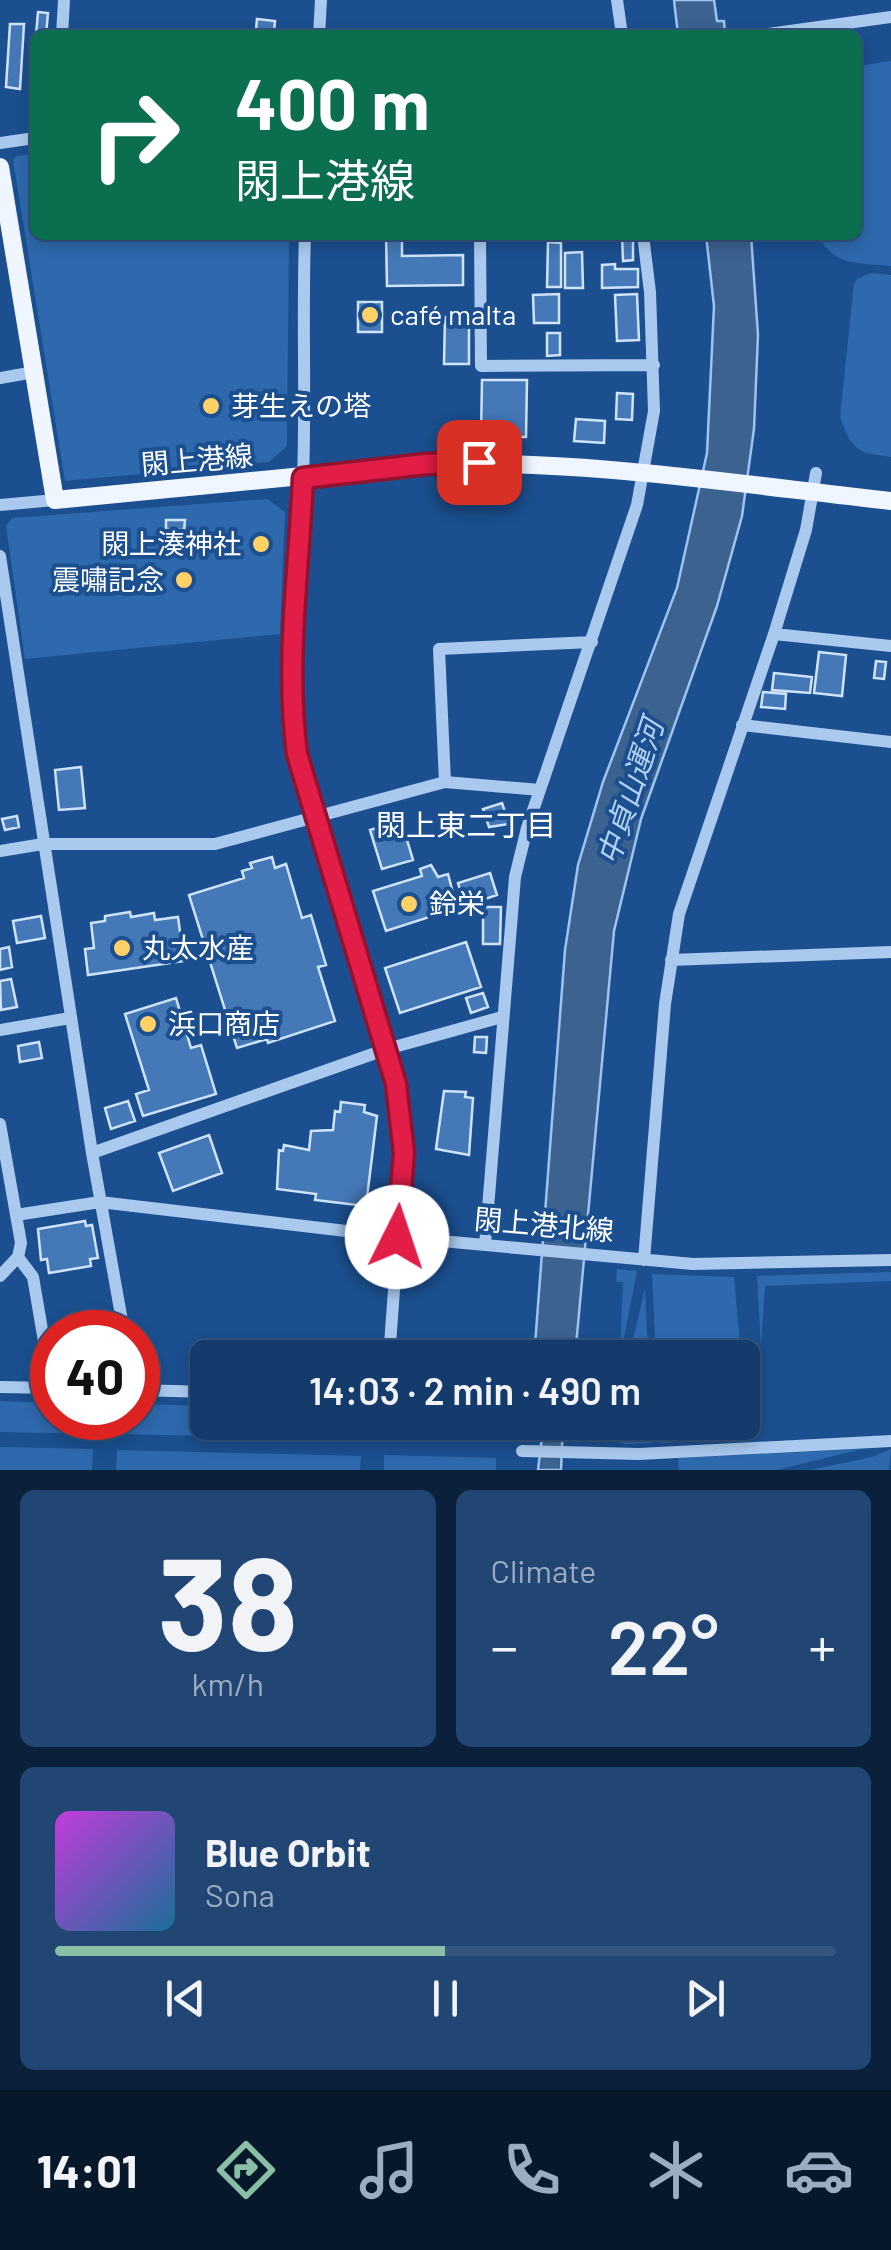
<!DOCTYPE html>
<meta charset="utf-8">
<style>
body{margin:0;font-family:Barlow,"Noto Sans JP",sans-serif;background:#214673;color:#f1f3f6;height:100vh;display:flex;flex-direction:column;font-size:38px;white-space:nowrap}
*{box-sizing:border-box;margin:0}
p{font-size:32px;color:#9dadc1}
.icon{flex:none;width:55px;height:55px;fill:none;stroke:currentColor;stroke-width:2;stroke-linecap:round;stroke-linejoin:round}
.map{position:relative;height:1470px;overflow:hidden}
.side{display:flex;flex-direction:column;gap:20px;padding:20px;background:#0b203b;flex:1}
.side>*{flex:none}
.banner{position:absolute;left:30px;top:30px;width:832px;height:210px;border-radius:15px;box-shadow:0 5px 15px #0003,0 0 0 2px #33557e;background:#0b6e4f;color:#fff;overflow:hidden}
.speed{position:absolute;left:30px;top:1310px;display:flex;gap:20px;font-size:50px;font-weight:700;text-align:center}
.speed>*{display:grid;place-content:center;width:130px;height:130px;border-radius:50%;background:#143b6b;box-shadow:0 5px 15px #0003,0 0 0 2px #33557e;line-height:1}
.speed .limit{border:15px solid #d22;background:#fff;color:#111}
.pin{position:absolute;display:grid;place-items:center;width:85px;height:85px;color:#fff;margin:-42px;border-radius:20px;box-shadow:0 5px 15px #0006}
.me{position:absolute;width:110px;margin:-55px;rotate:4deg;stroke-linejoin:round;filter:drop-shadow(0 0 8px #0008)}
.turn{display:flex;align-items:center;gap:35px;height:210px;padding:0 40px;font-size:45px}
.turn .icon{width:130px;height:130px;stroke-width:2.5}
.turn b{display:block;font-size:70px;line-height:85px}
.big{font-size:75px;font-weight:600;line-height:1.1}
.side .widget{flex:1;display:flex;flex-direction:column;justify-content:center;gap:15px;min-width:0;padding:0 35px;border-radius:15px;background:#214673}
.side .dial{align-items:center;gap:0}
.dial b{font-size:130px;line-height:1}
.song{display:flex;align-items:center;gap:30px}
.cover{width:120px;height:120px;border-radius:15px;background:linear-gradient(135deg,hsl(290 70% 55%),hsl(200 70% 35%))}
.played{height:10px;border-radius:5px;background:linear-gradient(90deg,#8abfa5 50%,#33557e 50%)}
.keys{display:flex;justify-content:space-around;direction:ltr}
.heat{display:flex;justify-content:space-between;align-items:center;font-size:55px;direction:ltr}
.side .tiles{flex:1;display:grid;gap:20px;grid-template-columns:1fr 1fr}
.widget:last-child{grid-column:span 2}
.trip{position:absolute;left:190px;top:1340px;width:570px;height:100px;border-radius:15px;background:#143b6b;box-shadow:0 5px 15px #0003,0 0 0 2px #33557e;font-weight:600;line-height:100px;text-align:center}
.dock{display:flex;height:160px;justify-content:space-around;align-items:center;background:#08182b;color:#9dadc1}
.dock .icon{width:70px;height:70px}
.dock .active{color:#8abfa5}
.dock b{font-size:45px;color:#f1f3f6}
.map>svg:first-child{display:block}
.green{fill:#2e69ad}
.water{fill:#3c6290;stroke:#9cc4f0;stroke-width:2.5}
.building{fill:#4478b7;stroke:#cfe3fa;stroke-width:2.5}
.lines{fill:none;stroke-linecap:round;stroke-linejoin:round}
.minor{stroke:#a9c9ee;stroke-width:12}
.major{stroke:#f0f6ff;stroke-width:18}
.route-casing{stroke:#92132f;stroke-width:25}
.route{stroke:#e11d48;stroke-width:18}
.poi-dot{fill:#ffd166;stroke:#1b4f8f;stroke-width:4}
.labels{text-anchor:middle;stroke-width:8;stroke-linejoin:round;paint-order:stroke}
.poi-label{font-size:28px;fill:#fff;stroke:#1b4f8f;text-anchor:start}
.street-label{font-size:28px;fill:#fff;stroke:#1b4f8f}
.water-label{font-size:30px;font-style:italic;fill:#b5d3f5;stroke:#1b4f8f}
.neighbourhood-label{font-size:30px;fill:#fff;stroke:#1b4f8f}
</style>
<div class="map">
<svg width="891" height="1470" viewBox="0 0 891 1470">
<rect width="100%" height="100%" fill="#1b4f8f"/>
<path class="green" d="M891,61V266C861,263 831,266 819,235H858V66Z
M35,153V235H289L287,446L269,462L65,481L13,160L17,156Z
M871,273L891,275V457L865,453L856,447L849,439L840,417L854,284L857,279Z
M267,499L285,512L280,634L25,659L6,526L12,518Z
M617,1269L637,1271L620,1358L623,1282H616Z
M891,1272V1281L765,1286L761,1347L757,1276Z
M652,1274L734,1277L741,1357H656Z
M645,1288L648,1357H629Z
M0,1401L52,1403V1418H99V1434L0,1432Z
M138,1404L207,1406L208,1422L365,1423V1439L114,1434V1418H138Z
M381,1423H497V1440L381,1441Z
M605,1423L629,1425L630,1423H651L652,1443L625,1444L605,1439Z
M659,1423H730L731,1439L660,1443Z
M0,1447L93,1449L92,1470H0Z
M862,1449L777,1470H679L678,1458Z
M891,1449L889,1470H810L872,1457Z
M117,1450L361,1456L360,1470H116Z
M384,1455L496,1458V1470H384Z"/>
<path class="water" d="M674,0H714L717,21H724L725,35H678Z
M706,235H751L758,335L754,429L742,516L717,606L641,819L614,931L575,1357L534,1358L565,950L578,865L603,782L677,588L707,453L714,306Z
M538,1423H563L561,1470H538L542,1436Z"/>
<path class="building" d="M38,12L48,13L46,35H36Z
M257,19L275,21L274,32L256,30Z
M10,24H24L20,89L6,87Z
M386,235H402V256L463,255V285L387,286Z
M622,235H633V260L623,261Z
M548,242L561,243V287H547Z
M582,252L583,288H565V253Z
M615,264V269H638V287L602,288V265Z
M559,294V323H534L533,295Z
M637,294L639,340L617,341L615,295Z
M358,302H382V332H358Z
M445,317H469V364H444Z
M547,333H560V355L547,356Z
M482,380H527L526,437H481Z
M617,393L633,394L632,420L616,419Z
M576,419L605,421L604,443L574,441Z
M166,520H185L184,530H166Z
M819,652L846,655L842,696L814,693Z
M876,661L886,662L884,679L874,678Z
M774,673L812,677L810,693L772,690Z
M763,692L786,694L785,709L761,707Z
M81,767L85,808L59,810L55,770Z
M502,803L509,824L489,827L483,809Z
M17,816L19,827L5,830L2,819Z
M401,820L413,860L382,869L370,830Z
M272,857L275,868L286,864L302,918L311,915L326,965L318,967L335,1021L268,1043L267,1039L237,1048L189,895L244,878L242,871L252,868L250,863Z
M431,865L438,877L448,874L453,893L443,896L448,911L386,931L373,891L422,876L420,869Z
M490,873L497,895L465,906L458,883Z
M483,907H501L500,944H483Z
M130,912L131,917L154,913L155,920L178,917L184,961L88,975L85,949L94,948L91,923L105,921V916Z
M41,916L45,938L17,943L13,921Z
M466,942L481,987L400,1013L385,968Z
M9,947L12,967L0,970V949Z
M11,979L17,1007L1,1010L0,981Z
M483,993L488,1007L471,1013L466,998Z
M176,998L191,1048L201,1045L216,1094L143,1116L136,1094L149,1090L125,1014Z
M475,1037H487L486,1053L474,1052Z
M39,1042L42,1058L20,1062L18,1046Z
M444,1091L466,1092L465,1097L473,1098L469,1155L436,1149Z
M128,1101L135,1121L111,1129L105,1108Z
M341,1102L365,1105L364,1112L377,1116L366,1206L315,1200L316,1194L277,1189L279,1150L283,1151L284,1145L309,1150L311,1131L333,1130L335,1111L340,1112Z
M209,1135L222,1173L173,1191L159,1153Z
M85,1221L86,1226L92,1225L98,1258L90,1259L91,1266L49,1273L47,1259L41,1260L38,1229Z"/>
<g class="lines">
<path class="minor" d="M617,0L622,35
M62,35L64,0
M319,35L321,0
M761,35L891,17
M0,143L35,138
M305,235C302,316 306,398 303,480C300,571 284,663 297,754L396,1083L404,1153L389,1358
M480,235L481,366L654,365
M0,378L34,372
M0,505L55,500
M0,556L92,1153L124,1332
M774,634L891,646
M742,725L891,742
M445,782L439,649L592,642
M0,851L43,844H215L445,782L540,790
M671,960L891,952
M0,1030L70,1018
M0,1124L21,1243L18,1257L0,1276
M92,1153L387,1049L502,1017
M16,1215L100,1202L397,1237L693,1264L891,1260
M485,1245L515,877L527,828L637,505L654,411L650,292L643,235
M18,1257L33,1277L52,1388
M644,1260L665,1004L679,914L774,634L806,530L816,473
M0,1387L52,1388
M138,1390L208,1392
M522,1451L639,1454L891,1441"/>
<path class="major" d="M0,167L55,500L426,464C580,459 737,484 891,501"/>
</g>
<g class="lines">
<g class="route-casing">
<path id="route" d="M397,1237L404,1153L396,1084L297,754C285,662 299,570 303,478L426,464L479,462"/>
</g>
<use href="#route" class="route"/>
</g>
<g class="poi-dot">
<circle cx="370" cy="315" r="10"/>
<circle cx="211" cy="406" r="10"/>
<circle cx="261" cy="544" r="10"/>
<circle cx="184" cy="580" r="10"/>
<circle cx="409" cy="904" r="10"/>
<circle cx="122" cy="948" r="10"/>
<circle cx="148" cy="1024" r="10"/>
</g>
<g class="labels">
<g class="poi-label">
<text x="390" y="325">café malta</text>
<text x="231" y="416">芽生えの塔</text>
<text x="241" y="554" text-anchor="end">閖上湊神社</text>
<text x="164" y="590" text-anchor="end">震嘯記念</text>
<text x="429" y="914">鈴栄</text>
<text x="142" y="958">丸太水産</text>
<text x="168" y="1034">浜口商店</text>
</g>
<g class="street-label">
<text transform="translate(197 460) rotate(-5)" y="10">閖上港線</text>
<text transform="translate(544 1225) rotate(5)" y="10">閖上港北線</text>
</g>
<g class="water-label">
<text transform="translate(631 792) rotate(-72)" y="10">中貞山運河</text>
</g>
<g class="neighbourhood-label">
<text x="466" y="836">閖上東二丁目</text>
</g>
</g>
</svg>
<div class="speed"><div class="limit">40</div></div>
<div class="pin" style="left:479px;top:462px;background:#d93025"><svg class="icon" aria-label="arrive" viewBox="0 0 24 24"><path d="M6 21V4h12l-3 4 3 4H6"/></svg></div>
<svg class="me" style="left:397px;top:1237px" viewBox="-20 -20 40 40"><circle r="19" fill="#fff"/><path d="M0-13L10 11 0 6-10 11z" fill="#e11d48"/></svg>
<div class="trip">14:03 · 2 min · 490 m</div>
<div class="banner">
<div class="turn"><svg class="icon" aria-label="right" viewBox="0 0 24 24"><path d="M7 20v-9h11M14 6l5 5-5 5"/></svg><div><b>400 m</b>閖上港線</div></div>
</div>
</div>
<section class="side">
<div class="tiles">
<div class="widget dial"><b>38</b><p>km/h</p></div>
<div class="widget"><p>Climate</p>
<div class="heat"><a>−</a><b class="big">22°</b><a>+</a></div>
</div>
<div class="widget">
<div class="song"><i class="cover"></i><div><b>Blue Orbit</b><p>Sona</p></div></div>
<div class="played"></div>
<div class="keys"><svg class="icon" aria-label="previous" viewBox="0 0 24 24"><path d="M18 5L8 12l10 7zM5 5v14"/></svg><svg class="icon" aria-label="pause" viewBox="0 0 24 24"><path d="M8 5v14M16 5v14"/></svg><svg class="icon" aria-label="next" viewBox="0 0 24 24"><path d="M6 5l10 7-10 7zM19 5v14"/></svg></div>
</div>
</div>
</section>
<nav class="dock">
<b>14:01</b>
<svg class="icon active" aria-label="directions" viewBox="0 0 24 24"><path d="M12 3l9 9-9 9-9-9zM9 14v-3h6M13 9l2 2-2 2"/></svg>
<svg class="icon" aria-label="music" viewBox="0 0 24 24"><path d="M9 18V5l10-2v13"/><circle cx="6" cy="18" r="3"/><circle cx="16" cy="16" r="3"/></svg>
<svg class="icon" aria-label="phone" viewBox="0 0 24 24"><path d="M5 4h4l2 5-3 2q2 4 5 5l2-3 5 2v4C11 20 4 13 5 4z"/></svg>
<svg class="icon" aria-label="climate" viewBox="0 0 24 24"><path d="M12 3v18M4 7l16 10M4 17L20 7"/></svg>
<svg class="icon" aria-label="car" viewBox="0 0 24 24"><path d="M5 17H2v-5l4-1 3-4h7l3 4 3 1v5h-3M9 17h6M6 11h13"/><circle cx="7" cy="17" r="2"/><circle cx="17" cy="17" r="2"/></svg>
</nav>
